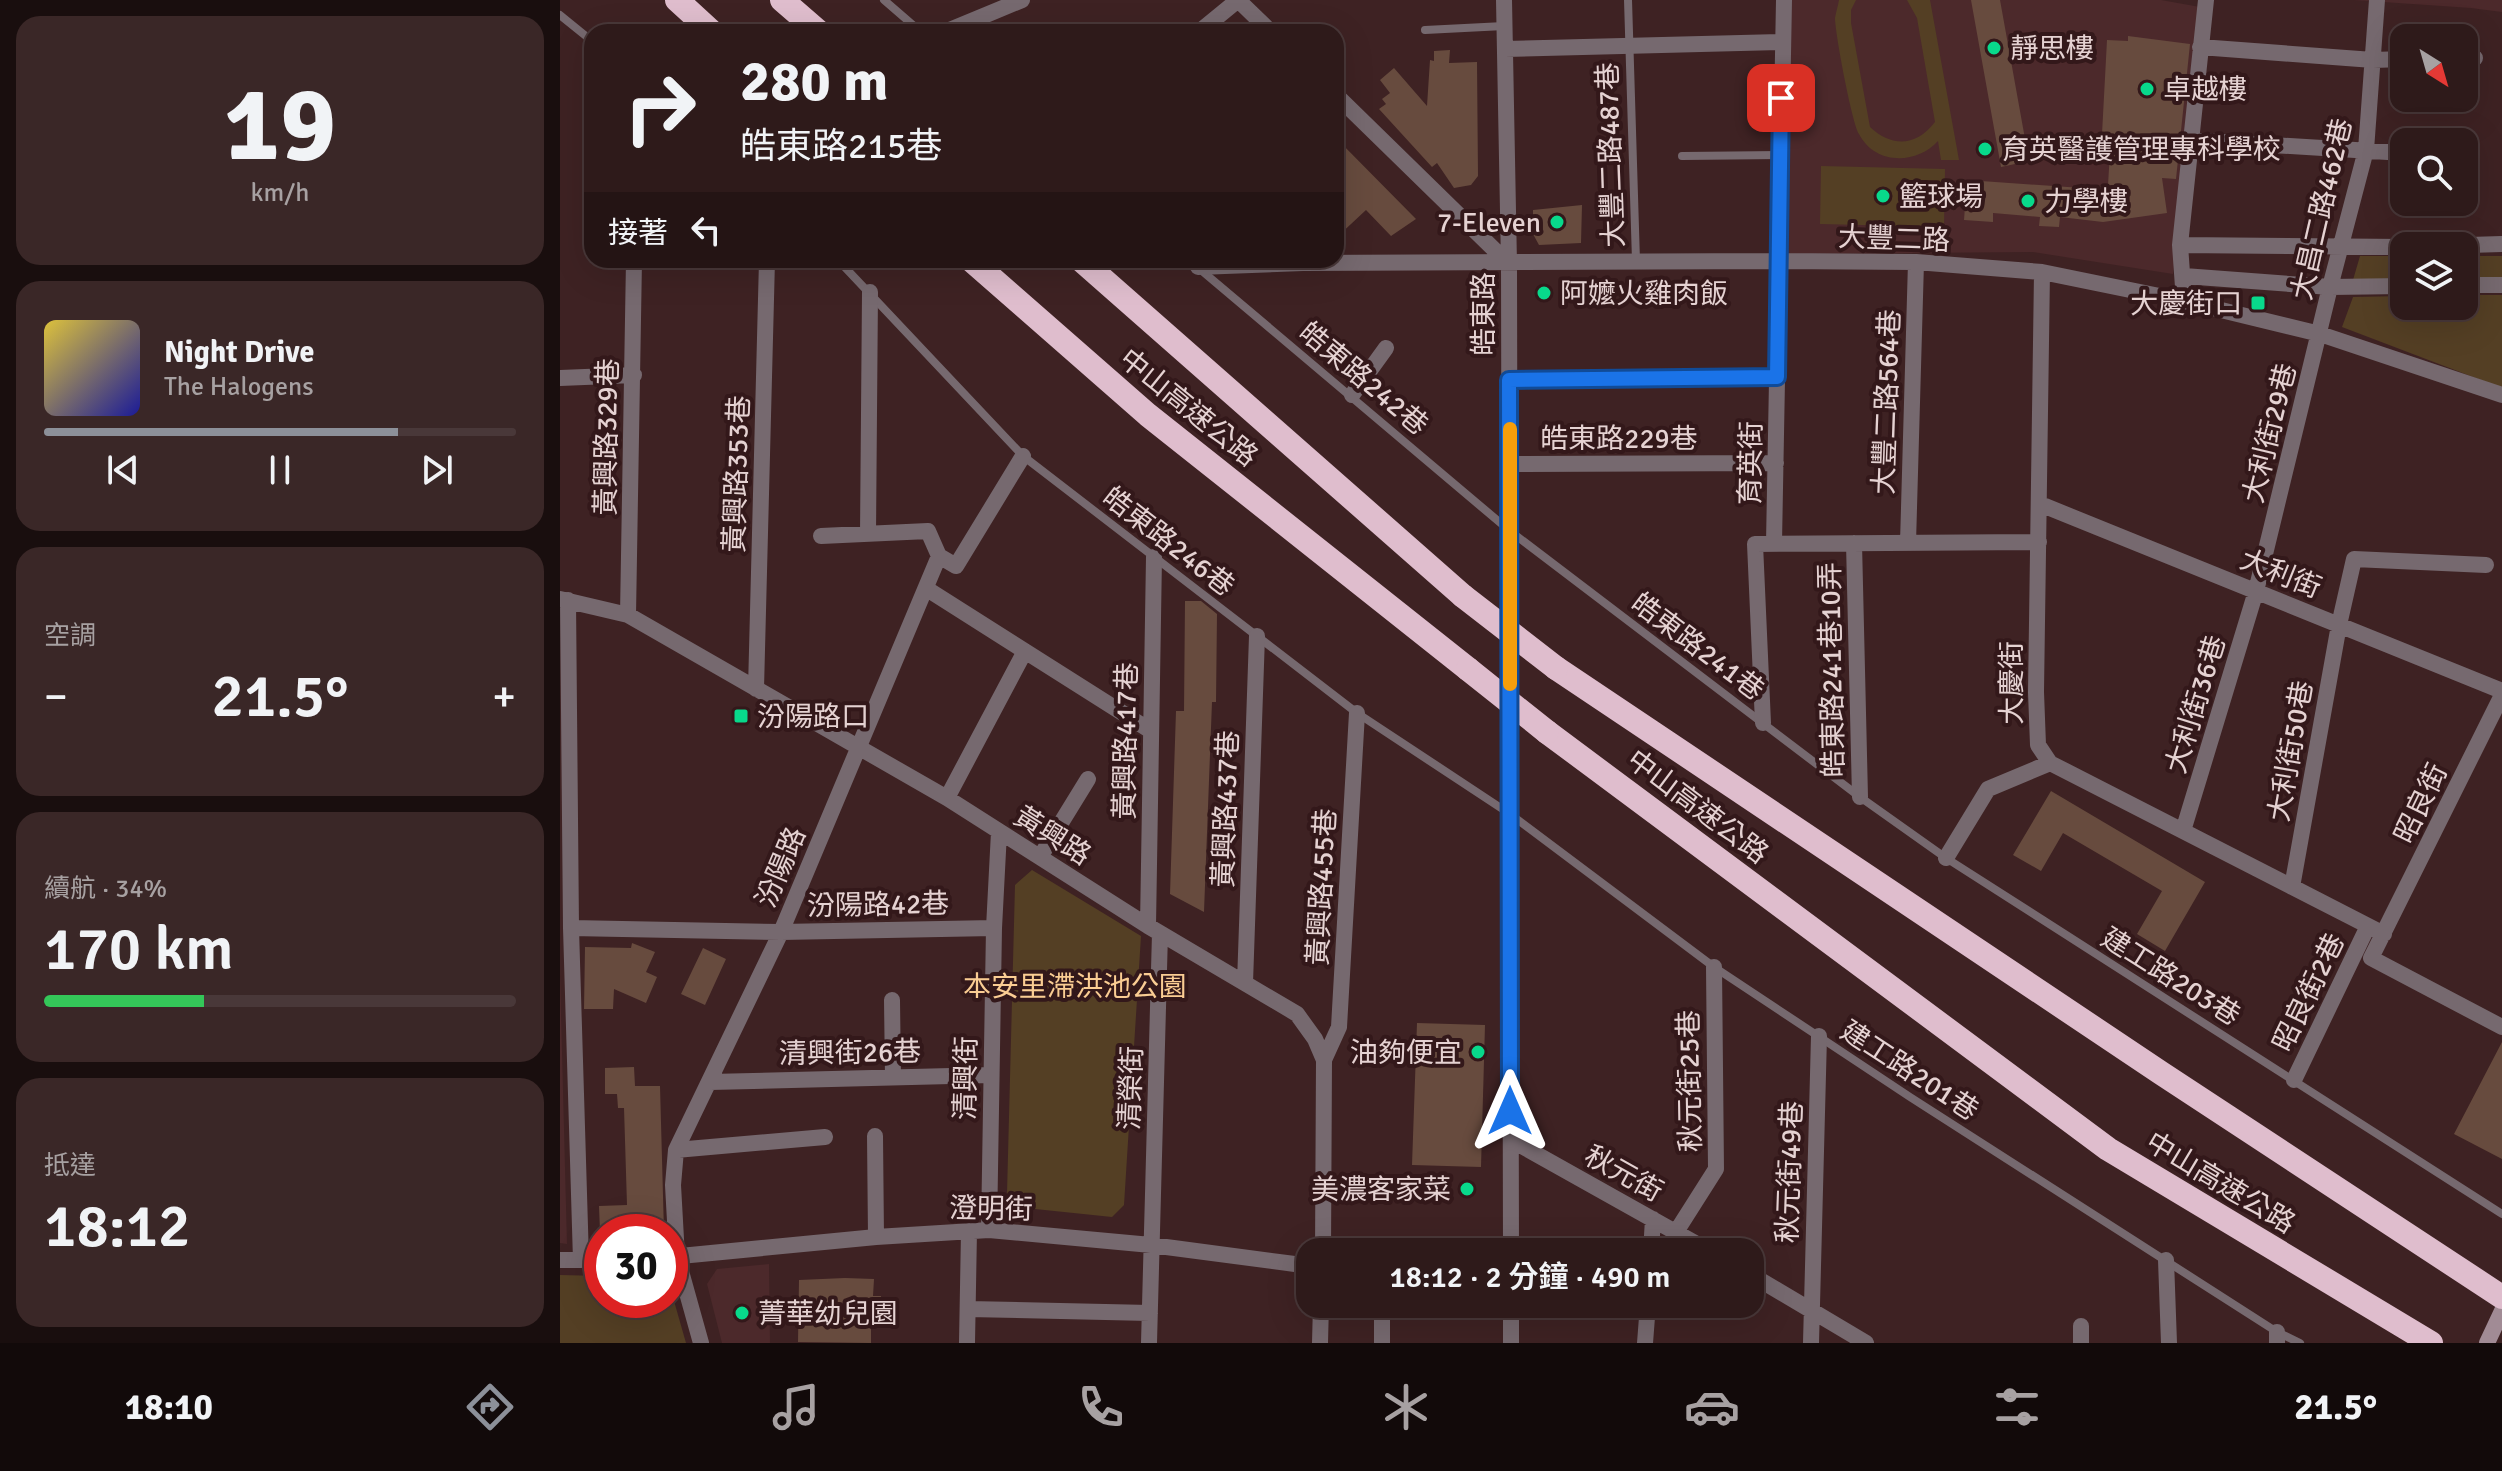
<!DOCTYPE html>
<html lang="zh-TW">
<meta charset="utf-8">
<style>
body{margin:0;font-family:Signika,"Noto Sans TC",sans-serif;background:#3a2727;color:#f1f3f6;height:100vh;display:flex;flex-direction:column;font-size:30px;white-space:nowrap}
*{box-sizing:border-box;margin:0}
p{font-size:26px;color:#a7a1a2}
.icon{flex:none;width:44px;height:44px;fill:none;stroke:currentColor;stroke-width:2;stroke-linecap:round;stroke-linejoin:round}
.map{position:relative;flex:1;overflow:hidden}
.drawer{display:flex;flex-direction:column;gap:16px;padding:16px;background:#190e0e;width:560px}
.drawer>*{flex:none}
.top-card{position:absolute;left:24px;top:24px;width:760px;height:244px;border-radius:24px;box-shadow:0 8px 32px #0002,0 0 0 2px #493839;background:#2e1a1a;color:#f1f3f6;overflow:hidden}
.needle{width:52px;rotate:143deg}
.controls{position:absolute;left:1830px;top:24px;display:grid;gap:16px}
.controls a{display:grid;place-items:center;width:88px;height:88px;border-radius:16px;background:#2e1a1a;box-shadow:0 8px 32px #0002,0 0 0 2px #493839;font-size:40px}
.speed{position:absolute;left:24px;top:1214px;display:flex;gap:16px;font-size:40px;font-weight:700;text-align:center}
.speed>*{display:grid;place-content:center;width:104px;height:104px;border-radius:50%;background:#2e1a1a;box-shadow:0 8px 32px #0002,0 0 0 2px #493839;line-height:1}
.speed .limit{border:12px solid #d22;background:#fff;color:#111}
.pin{position:absolute;display:grid;place-items:center;width:68px;height:68px;color:#fff;margin:-34px;border-radius:16px;box-shadow:0 4px 12px #0006}
.me{position:absolute;width:88px;margin:-44px;rotate:0deg;stroke-linejoin:round;filter:drop-shadow(0 0 6px #0008)}
.turn{display:flex;align-items:center;gap:28px;height:168px;padding:0 24px;font-size:36px}
.turn .icon{width:104px;height:104px;stroke-width:2.5}
.turn b{display:block;font-size:56px;line-height:68px}
.then{display:flex;align-items:center;height:76px;padding:0 24px;background:#0003;gap:16px;font-size:30px}
.big{font-size:60px;font-weight:600;line-height:1.1}
.drawer .tile{flex:1;display:flex;flex-direction:column;justify-content:center;gap:12px;min-width:0;padding:0 28px;border-radius:24px;background:#3a2727}
.drawer .dial{align-items:center;gap:0}
.dial b{font-size:104px;line-height:1}
.song{display:flex;align-items:center;gap:24px}
.cover{width:96px;height:96px;border-radius:12px;background:linear-gradient(135deg,hsl(50 70% 55%),hsl(240 70% 35%))}
.played{height:8px;border-radius:4px;background:linear-gradient(90deg,#8c9099 75%,#493839 75%)}
.keys{display:flex;justify-content:space-around;direction:ltr}
.heat{display:flex;justify-content:space-between;align-items:center;font-size:44px;direction:ltr}
.charge{height:12px;border-radius:6px;background:linear-gradient(90deg,#34c759 34%,#493839 0)}
.trip{position:absolute;left:736px;top:1238px;width:468px;height:80px;border-radius:24px;background:#2e1a1a;box-shadow:0 8px 32px #0002,0 0 0 2px #493839;font-weight:600;line-height:80px;text-align:center}
.tab-bar{display:flex;height:128px;justify-content:space-around;align-items:center;background:#120a0a;color:#a7a1a2}
.tab-bar .icon{width:56px;height:56px}
.tab-bar .active{color:#8c9099}
.tab-bar b{font-size:36px;color:#f1f3f6}
main{display:flex;flex:1;min-height:0}
.map>svg:first-child{display:block}
.built{fill:#4c292b}
.green{fill:#543f24}
.building{fill:#674b3e}
.lines{fill:none;stroke-linecap:round;stroke-linejoin:round}
.lane{stroke:#76696f;stroke-width:8}
.street{stroke:#76696f;stroke-width:16}
.secondary{stroke:#a18b95;stroke-width:16}
.highway{stroke:#dfbdcd;stroke-width:24}
.highway-bridge{stroke:#dfbdcd;stroke-width:24}
.route-casing{stroke:#114b97;stroke-width:20}
.route{stroke:#1a73e8;stroke-width:14}
.slow{stroke:#f59e0b;stroke-width:14}
.poi-dot{fill:#08d98b;stroke:#33181a;stroke-width:3}
.labels{text-anchor:middle;stroke-width:8;stroke-linejoin:round;paint-order:stroke}
.poi-label{font-size:28px;fill:#e5d2d2;stroke:#33181a;text-anchor:start}
.street-label{font-size:28px;fill:#e5d2d2;stroke:#33181a}
.park-label{font-size:28px;fill:#facd93;stroke:#33181a}
</style>
<main>
<section class="drawer">
<div class="tile dial"><b>19</b><p>km/h</p></div>
<div class="tile">
<div class="song"><i class="cover"></i><div><b>Night Drive</b><p>The Halogens</p></div></div>
<div class="played"></div>
<div class="keys"><svg class="icon" aria-label="previous" viewBox="0 0 24 24"><path d="M18 5L8 12l10 7zM5 5v14"/></svg><svg class="icon" aria-label="pause" viewBox="0 0 24 24"><path d="M8 5v14M16 5v14"/></svg><svg class="icon" aria-label="next" viewBox="0 0 24 24"><path d="M6 5l10 7-10 7zM19 5v14"/></svg></div>
</div>
<div class="tile"><p>空調</p>
<div class="heat"><a>−</a><b class="big">21.5°</b><a>+</a></div>
</div>
<div class="tile"><p>續航 · 34%</p><b class="big">170 km</b><div class="charge"></div></div>
<div class="tile"><p>抵達</p><b class="big">18:12</b></div>
</section>
<div class="map">
<svg width="1942" height="1343" viewBox="0 0 1942 1343">
<rect width="100%" height="100%" fill="#3e2223"/>
<path class="built" d="M1229,0H1601L1640,7L1613,274L1473,252L1223,254Z
M1794,0H1942V12L1911,8Z
M0,975L7,1244L0,1243Z
M209,1264L210,1343H162L147,1284L157,1269Z"/>
<path class="green" d="M1279,0H1296L1291,10V23L1310,127C1331,147 1356,147 1375,122L1357,18L1347,0H1370L1399,160H1381L1378,141C1356,165 1315,165 1299,134C1292,123 1275,33 1275,18C1276,12 1278,6 1279,0Z
M1261,166L1385,169L1384,227L1260,224Z
M1800,256H1844V280H1793Z
M1904,256H1942V280H1904Z
M1904,295H1942V388L1782,327L1793,297L1844,296V306H1904Z
M472,870L581,936L564,1205L552,1217L455,1207L447,1194L455,885Z
M0,1275L42,1276V1300H110V1287L126,1343H0Z"/>
<path class="building" d="M1411,0H1440L1469,161L1441,167Z
M1568,36L1630,44L1616,179L1602,178L1607,213L1543,222L1500,217L1499,227L1479,226L1480,217L1433,213V222L1404,220L1407,180L1522,188L1548,185L1551,135L1542,134L1547,40L1568,41Z
M890,50L889,63L917,62L918,176L911,185L894,188L877,163L872,167L819,109L826,104L822,99L830,93L820,80L834,68L867,106L870,60L874,61V51Z
M776,138L856,219L831,236L806,210L776,238Z
M1022,205L1021,243L979,245L973,234V210Z
M625,601H641L657,614L656,702H652L644,912L610,894L616,711H624Z
M1491,791L1645,882L1605,951L1577,934L1602,891L1503,833L1481,871L1453,855Z
M72,943L95,952L86,972L97,977L86,1003L54,989L53,1009H24L25,947L71,948Z
M143,948L166,959L145,1005L121,994Z
M857,1023L925,1025L921,1167L852,1165Z
M1942,1042V1159L1894,1134Z
M74,1067L75,1086H100L104,1232H40L39,1206L67,1205L64,1108H58L57,1094H45V1068Z
M285,1278L314,1279L313,1296H321L320,1323H311V1343L238,1342L239,1280Z"/>
<g class="lines">
<path class="lane" d="M324,0L361,32
M1068,0L1076,261
M0,15L32,41
M865,30L944,26
M1122,156L1220,155
M278,260L463,456L797,713L950,814L1154,967L1350,1097L1717,1332L1740,1343
M629,260L950,531L1300,797L1386,858L1942,1214"/>
<path class="street" d="M678,0L711,32
M944,0L949,264L951,1252
M385,32L462,0
M639,32L678,0
M1640,47L1813,60L1844,59
M945,49L1223,42
M1904,58H1915
M776,95L949,264
M1630,140L1844,153
M1904,157L1909,158
M1620,245L1844,247
M1875,246L1942,244
M638,267L743,263L1217,261L1356,262L1482,272L1624,301L1760,334L1942,395
M1482,272L1476,692L1478,745L1490,763L1824,934
M1624,276L1770,287L1844,286
M1904,285H1942
M1624,301L1620,245L1646,0
M0,378L74,375
M949,380L1217,377
M792,395L826,348
M950,464L1216,463
M1480,504L1942,691
M308,534L310,292
M261,536L368,531L379,556
M1214,543L1224,0
M1294,543L1300,797
M1348,543L1356,262
M379,556L396,566L463,456
M367,589L591,731
M0,599L68,615L387,798L588,926L737,1014L755,1039L764,1060L763,1252
M8,600L11,928L21,1260
M68,615L74,260
M196,689L207,260
M1942,695L1811,958L1942,1027
M1203,723L1195,544L1479,542
M387,798L465,651
M1623,831L1696,591L1770,287L1806,150L1817,0
M480,857L528,779
M1386,858L1428,789L1490,763
M1732,887L1779,625L1794,559L1926,565
M588,926L594,557
M11,928L221,932L434,928
M685,983L697,636
M332,1000L333,1077
M764,1060L779,1027L797,713
M1734,1080L1808,926
M150,1082L431,1075
M315,1136L316,1237
M951,1140L1151,1252
M116,1150L265,1137
M429,1230L434,928L439,832
M1116,1232L1156,1169L1154,967
M1091,1252L1093,1219
M110,1257L316,1237L429,1230L591,1245L750,1266
M0,1260L42,1259
M1606,1260L1609,1343
M1190,1274L1306,1343
M951,1304V1343
M408,1309L590,1313
M1717,1332V1343
M141,1343L117,1257L113,1185L116,1150L221,932L379,556
M407,1343L409,1231
M589,1343L600,933
M760,1343L761,1304
M822,1343V1304
M1085,1343L1088,1304
M1251,1343L1259,1036
M1521,1343V1326"/>
<path class="secondary" d="M1927,1343L1942,1311"/>
<path class="highway" d="M117,0L152,32
M222,0L259,32
M411,260L588,415L908,669
M521,260L903,596
M996,668L1601,1073L1942,1297
M987,732L1548,1149L1871,1343"/>
<path class="highway-bridge" d="M903,596L996,668
M908,669L987,732"/>
</g>
<g class="lines">
<g class="route-casing">
<path id="route" d="M950,1111L949,380L1217,377L1221,98"/>
</g>
<use href="#route" class="route"/>
<path class="slow" d="M950,429V684"/>
</g>
<g class="poi-dot">
<circle cx="1434" cy="48" r="8"/>
<circle cx="1587" cy="89" r="8"/>
<circle cx="1425" cy="149" r="8"/>
<circle cx="1323" cy="196" r="8"/>
<circle cx="1468" cy="201" r="8"/>
<circle cx="997" cy="222" r="8"/>
<circle cx="984" cy="293" r="8"/>
<rect x="1690" y="295" width="16" height="16" rx="4"/>
<rect x="173" y="708" width="16" height="16" rx="4"/>
<circle cx="918" cy="1052" r="8"/>
<circle cx="907" cy="1189" r="8"/>
<circle cx="182" cy="1313" r="8"/>
</g>
<g class="labels">
<g class="poi-label">
<text x="1450" y="58">靜思樓</text>
<text x="1603" y="99">卓越樓</text>
<text x="1441" y="159">育英醫護管理專科學校</text>
<text x="1339" y="206">籃球場</text>
<text x="1484" y="211">力學樓</text>
<text x="981" y="232" text-anchor="end">7-Eleven</text>
<text x="1000" y="303">阿嬤火雞肉飯</text>
<text x="1682" y="313" text-anchor="end">大慶街口</text>
<text x="197" y="726">汾陽路口</text>
<text x="902" y="1062" text-anchor="end">油夠便宜</text>
<text x="891" y="1199" text-anchor="end">美濃客家菜</text>
<text x="198" y="1323">菁華幼兒園</text>
</g>
<g class="street-label">
<text transform="translate(1050 155) rotate(-92)" y="10">大豐二路487巷</text>
<text transform="translate(1761 209) rotate(-77)" y="10">大昌二路462巷</text>
<text transform="translate(1334 238) rotate(2)" y="10">大豐二路</text>
<text transform="translate(923 314) rotate(-90)" y="10">皓東路</text>
<text transform="translate(804 378) rotate(40)" y="10">皓東路242巷</text>
<text transform="translate(1326 402) rotate(-88)" y="10">大豐二路564巷</text>
<text transform="translate(629 407) rotate(39)" y="10">中山高速公路</text>
<text transform="translate(1709 433) rotate(-76)" y="10">大利街29巷</text>
<text transform="translate(46 437) rotate(-89)" y="10">黃興路329巷</text>
<text x="1059" y="448">皓東路229巷</text>
<text transform="translate(1190 463) rotate(-89)" y="10">育英街</text>
<text transform="translate(176 474) rotate(-88)" y="10">黃興路353巷</text>
<text transform="translate(609 541) rotate(38)" y="10">皓東路246巷</text>
<text transform="translate(1721 573) rotate(22)" y="10">大利街</text>
<text transform="translate(1138 646) rotate(37)" y="10">皓東路241巷</text>
<text transform="translate(1271 670) rotate(-91)" y="10">皓東路241巷10弄</text>
<text transform="translate(1451 683) rotate(-90)" y="10">大慶街</text>
<text transform="translate(1635 704) rotate(-73)" y="10">大利街36巷</text>
<text transform="translate(565 741) rotate(-89)" y="10">黃興路417巷</text>
<text transform="translate(1730 751) rotate(-80)" y="10">大利街50巷</text>
<text transform="translate(1860 803) rotate(-64)" y="10">昭良街</text>
<text transform="translate(1138 806) rotate(37)" y="10">中山高速公路</text>
<text transform="translate(665 809) rotate(-88)" y="10">黃興路437巷</text>
<text transform="translate(493 835) rotate(32)" y="10">黃興路</text>
<text transform="translate(220 867) rotate(-67)" y="10">汾陽路</text>
<text transform="translate(761 887) rotate(-87)" y="10">黃興路455巷</text>
<text transform="translate(318 904) rotate(-1)" y="10">汾陽路42巷</text>
<text transform="translate(1611 976) rotate(32)" y="10">建工路203巷</text>
<text transform="translate(1748 992) rotate(-64)" y="10">昭良街2巷</text>
<text transform="translate(290 1052) rotate(-1)" y="10">清興街26巷</text>
<text transform="translate(1350 1070) rotate(33)" y="10">建工路201巷</text>
<text transform="translate(405 1078) rotate(-89)" y="10">清興街</text>
<text transform="translate(1129 1081) rotate(-91)" y="10">秋元街25巷</text>
<text transform="translate(570 1088) rotate(-88)" y="10">清榮街</text>
<text transform="translate(1229 1172) rotate(-88)" y="10">秋元街49巷</text>
<text transform="translate(1064 1173) rotate(29)" y="10">秋元街</text>
<text transform="translate(1661 1182) rotate(31)" y="10">中山高速公路</text>
<text transform="translate(431 1208) rotate(1)" y="10">澄明街</text>
</g>
<g class="park-label">
<text x="515" y="996">本安里滯洪池公園</text>
</g>
</g>
</svg>
<div class="controls">
<a><svg class="needle" viewBox="-14 -14 28 28"><path d="M0-13l5 13h-10z" fill="#e53935"/><path d="M0 13l5-13h-10z" fill="#a7a1a2"/></svg></a>
<a><svg class="icon" aria-label="search" viewBox="0 0 24 24"><circle cx="10" cy="10" r="6"/><path d="M15 15l6 6"/></svg></a>
<a><svg class="icon" aria-label="layers" viewBox="0 0 24 24"><path d="M12 4l9 5-9 5-9-5zM3 14l9 5 9-5"/></svg></a>
</div>
<div class="speed"><div class="limit">30</div></div>
<div class="pin" style="left:1221px;top:98px;background:#d93025"><svg class="icon" aria-label="arrive" viewBox="0 0 24 24"><path d="M6 21V4h12l-3 4 3 4H6"/></svg></div>
<svg class="me" style="left:950px;top:1111px" viewBox="-20 -20 40 40"><path d="M0-17L14 15 0 8-14 15z" fill="#1a73e8" stroke="#fff" stroke-width="4"/></svg>
<div class="trip">18:12 · 2 分鐘 · 490 m</div>
<div class="top-card">
<div class="turn"><svg class="icon" aria-label="right" viewBox="0 0 24 24"><path d="M7 20v-9h11M14 6l5 5-5 5"/></svg><div><b>280 m</b>皓東路215巷</div></div>
<div class="then">接著<svg class="icon" aria-label="left" viewBox="0 0 24 24"><path d="M17 20v-9H6M10 6l-5 5 5 5"/></svg></div>
</div>
</div>
</main>
<nav class="tab-bar">
<b>18:10</b>
<svg class="icon active" aria-label="directions" viewBox="0 0 24 24"><path d="M12 3l9 9-9 9-9-9zM9 14v-3h6M13 9l2 2-2 2"/></svg>
<svg class="icon" aria-label="music" viewBox="0 0 24 24"><path d="M9 18V5l10-2v13"/><circle cx="6" cy="18" r="3"/><circle cx="16" cy="16" r="3"/></svg>
<svg class="icon" aria-label="phone" viewBox="0 0 24 24"><path d="M5 4h4l2 5-3 2q2 4 5 5l2-3 5 2v4C11 20 4 13 5 4z"/></svg>
<svg class="icon" aria-label="climate" viewBox="0 0 24 24"><path d="M12 3v18M4 7l16 10M4 17L20 7"/></svg>
<svg class="icon" aria-label="car" viewBox="0 0 24 24"><path d="M5 17H2v-5l4-1 3-4h7l3 4 3 1v5h-3M9 17h6M6 11h13"/><circle cx="7" cy="17" r="2"/><circle cx="17" cy="17" r="2"/></svg>
<svg class="icon" aria-label="filters" viewBox="0 0 24 24"><path d="M4 7h16M4 17h16"/><circle cx="9" cy="7" r="2"/><circle cx="15" cy="17" r="2"/></svg>
<b>21.5°</b>
</nav>
